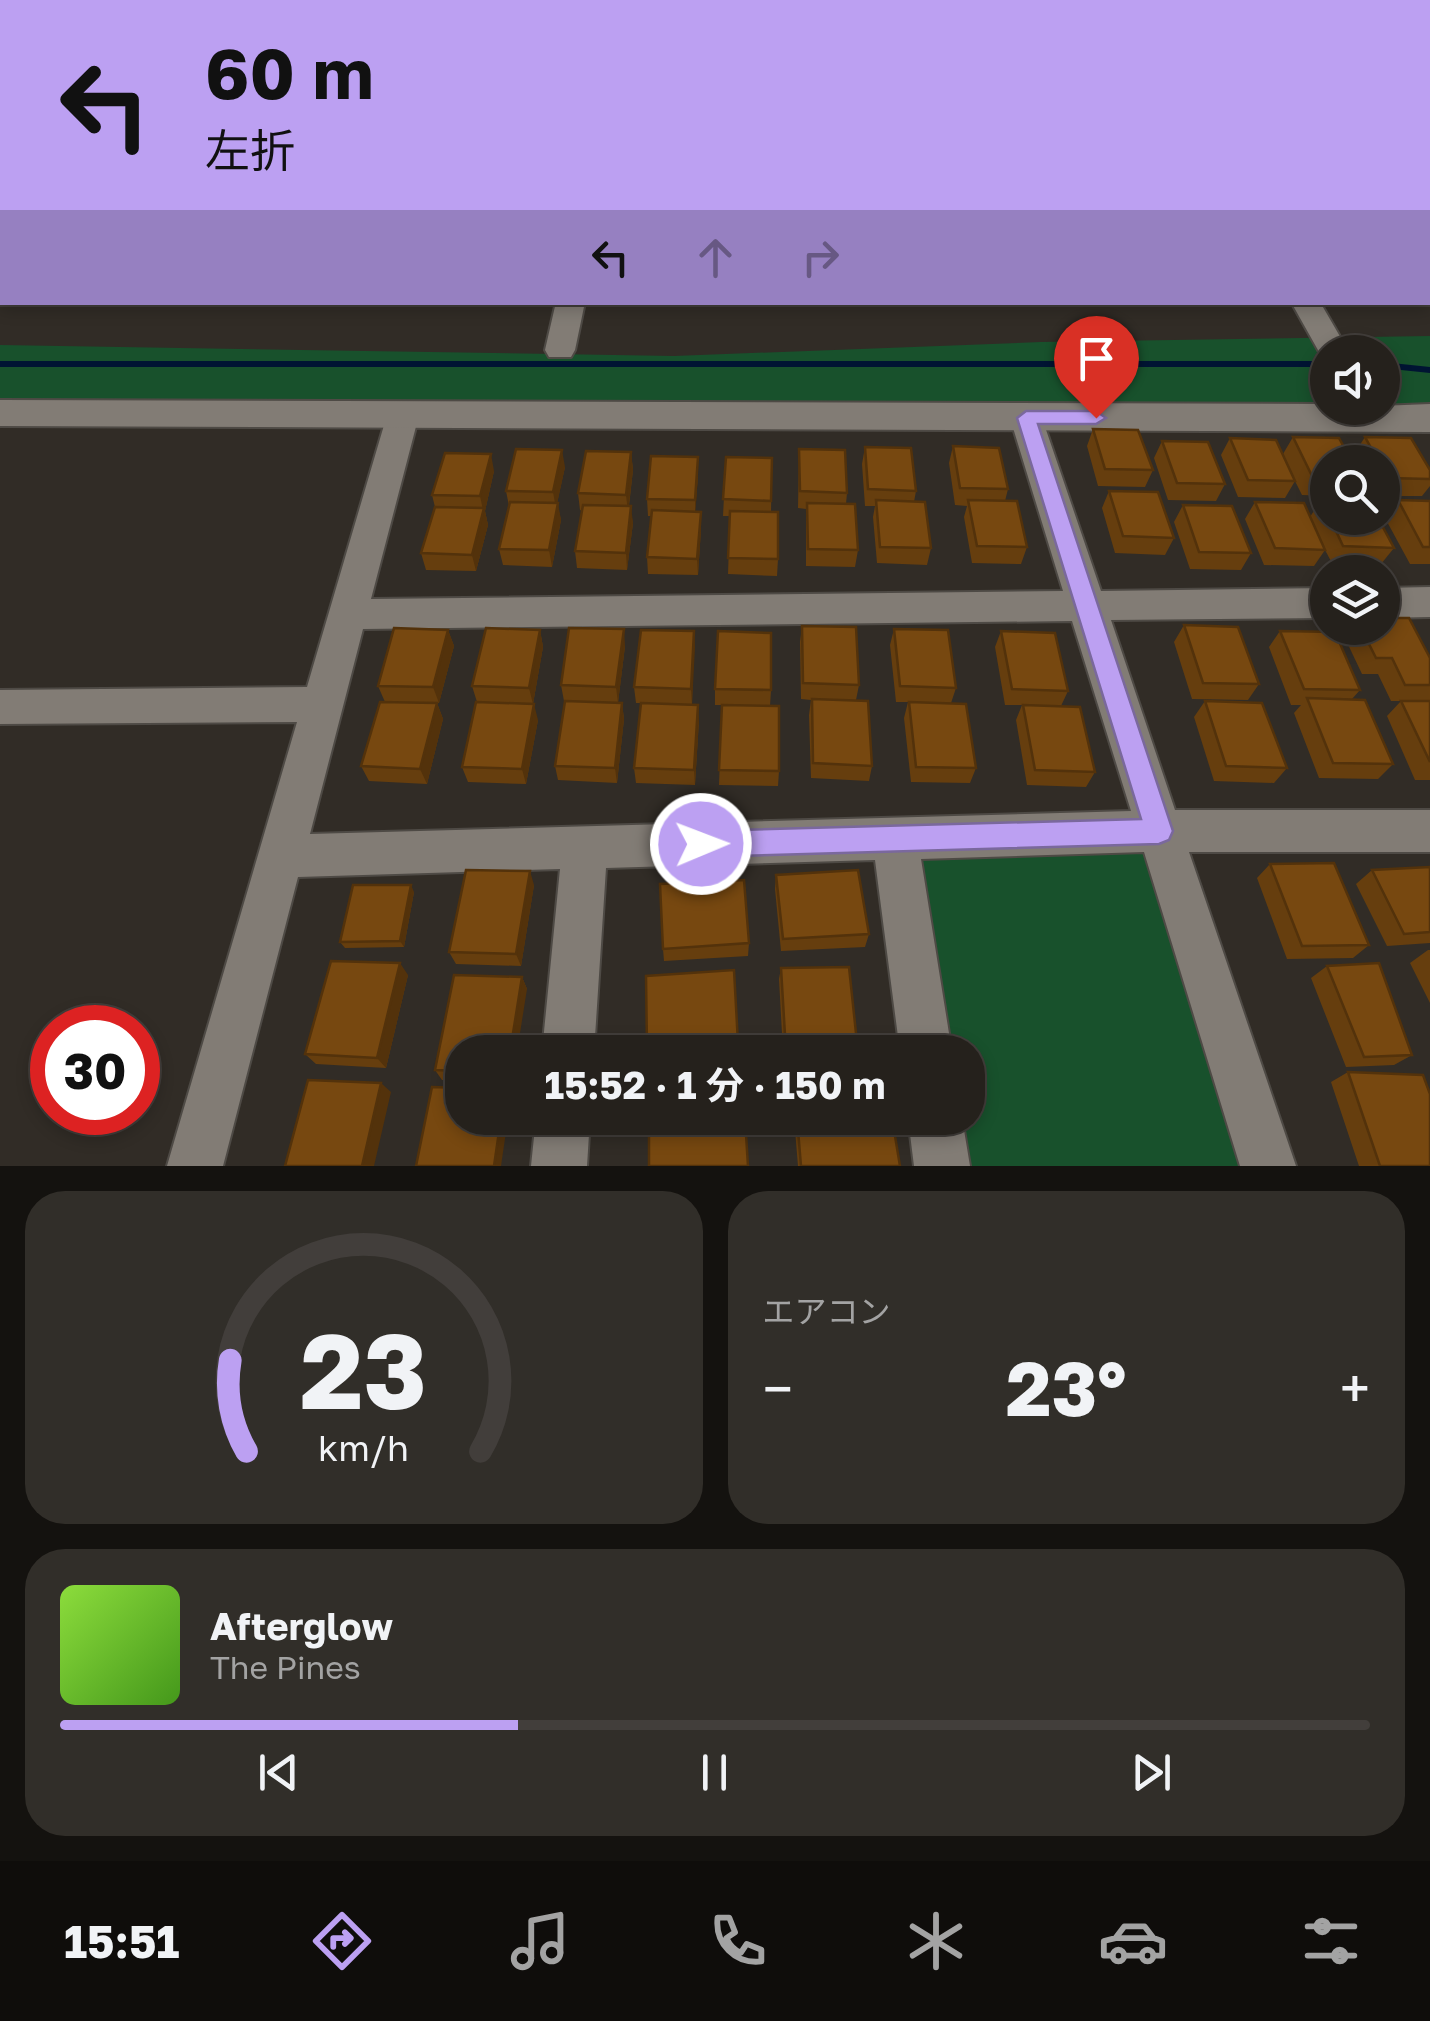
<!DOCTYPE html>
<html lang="ja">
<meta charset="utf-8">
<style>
body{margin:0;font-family:"Golos Text","Noto Sans JP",sans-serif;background:#312e29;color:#f1f3f6;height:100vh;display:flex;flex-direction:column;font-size:38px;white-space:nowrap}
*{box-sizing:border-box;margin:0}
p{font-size:32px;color:#a3a3a3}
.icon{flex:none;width:55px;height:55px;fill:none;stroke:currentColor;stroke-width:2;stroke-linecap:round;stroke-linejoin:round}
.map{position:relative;height:1166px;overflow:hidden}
.panel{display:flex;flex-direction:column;gap:25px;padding:25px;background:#14120f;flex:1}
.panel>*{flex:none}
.hud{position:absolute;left:0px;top:0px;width:1430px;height:305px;box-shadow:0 5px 15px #0003,0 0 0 2px #423e3b;background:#bca0f2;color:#111;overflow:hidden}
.fabs{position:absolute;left:1310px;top:335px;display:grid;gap:20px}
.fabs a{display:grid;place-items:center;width:90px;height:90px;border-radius:50%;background:#25211c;box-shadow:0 5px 15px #0003,0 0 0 2px #423e3b;font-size:50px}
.speed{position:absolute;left:30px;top:1005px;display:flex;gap:20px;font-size:50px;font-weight:700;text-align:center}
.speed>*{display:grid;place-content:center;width:130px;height:130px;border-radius:50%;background:#25211c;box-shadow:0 5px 15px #0003,0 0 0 2px #423e3b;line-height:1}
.speed .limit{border:15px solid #d22;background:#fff;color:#111}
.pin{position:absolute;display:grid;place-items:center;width:85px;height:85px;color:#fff;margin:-102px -42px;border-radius:50% 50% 50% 0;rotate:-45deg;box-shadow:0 0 10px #0007}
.pin .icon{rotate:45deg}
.me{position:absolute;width:110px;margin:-55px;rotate:89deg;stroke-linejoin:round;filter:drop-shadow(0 0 8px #0008)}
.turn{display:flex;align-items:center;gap:35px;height:210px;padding:0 40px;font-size:45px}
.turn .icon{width:130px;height:130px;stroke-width:2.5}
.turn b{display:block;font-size:70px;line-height:85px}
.lanes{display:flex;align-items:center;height:95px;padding:0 40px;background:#0003;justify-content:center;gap:50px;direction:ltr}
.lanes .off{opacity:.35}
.big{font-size:75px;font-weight:700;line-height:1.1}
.panel .widget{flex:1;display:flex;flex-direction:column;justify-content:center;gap:15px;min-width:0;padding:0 35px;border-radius:40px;background:#312e29}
.panel .dial{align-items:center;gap:0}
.dial svg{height:260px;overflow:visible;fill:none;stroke:#423e3b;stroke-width:7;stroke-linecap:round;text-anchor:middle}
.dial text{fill:#f1f3f6;stroke:none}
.song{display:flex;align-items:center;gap:30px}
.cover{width:120px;height:120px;border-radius:15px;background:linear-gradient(135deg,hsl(90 70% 55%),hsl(100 70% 35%))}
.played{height:10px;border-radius:5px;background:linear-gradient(90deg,#bca0f2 35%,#423e3b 35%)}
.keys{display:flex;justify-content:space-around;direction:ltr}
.heat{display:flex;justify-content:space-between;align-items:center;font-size:55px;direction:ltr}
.panel .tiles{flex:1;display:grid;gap:25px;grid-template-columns:1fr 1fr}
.widget:last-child{grid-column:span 2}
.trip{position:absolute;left:445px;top:1035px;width:540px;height:100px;border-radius:40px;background:#25211c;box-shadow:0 5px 15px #0003,0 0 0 2px #423e3b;font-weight:700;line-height:100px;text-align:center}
.dock{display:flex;height:160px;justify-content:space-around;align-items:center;background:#0f0d0b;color:#a3a3a3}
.dock .icon{width:70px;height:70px}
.dock .on{color:#bca0f2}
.dock b{font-size:45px;color:#f1f3f6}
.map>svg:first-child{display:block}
.green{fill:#18512c;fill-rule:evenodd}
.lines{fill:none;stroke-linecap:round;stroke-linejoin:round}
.stream{fill:#001433;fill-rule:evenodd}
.minor-casing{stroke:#4e4a45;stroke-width:4}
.tertiary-casing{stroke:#4e4a45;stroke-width:4}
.minor{fill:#827c75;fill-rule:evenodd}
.tertiary{fill:#827c75;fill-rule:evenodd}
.wall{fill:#663e0e}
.shaded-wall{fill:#53320b}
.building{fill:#774810;stroke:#53320b;stroke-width:2.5}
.route{fill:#bca0f2;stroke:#7a689d;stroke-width:2.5}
</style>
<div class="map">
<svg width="1430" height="1166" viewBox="0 0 1430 1166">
<rect width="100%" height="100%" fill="#312c26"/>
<path class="green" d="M1430,336V412H0V345L674,356L1041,342ZM1328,352H1382V408H1328Z
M1159,831L1268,1166H969L961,1118H968V1052H952L919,838Z"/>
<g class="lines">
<path class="stream" d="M0,361H1328V367H0Z
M1382,362L1430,367V373L1382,368Z"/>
<g class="minor-casing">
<path id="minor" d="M632,0H652V2H633Z
M1125,0H1145L1146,2H1127Z
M0,38H2V50H0Z
M1428,66H1430V78H1428Z
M556,302H585L575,350L571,357H549L545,350Z
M1291,302H1320L1349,352H1328V360L1323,359Z
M403,404L414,407L419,415L371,599L1063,591L1010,418L1015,410L1026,407L1037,410L1042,418L1101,591L1328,588V618L1111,620L1175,810H1430V852H1189L1296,1166H1240L1144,852L921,859L952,1052H900L875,860L606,868L594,1052H542L560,869L298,877L223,1166H167L297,722L0,724V690L307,687L387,415L392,407ZM1072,621L1131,811L310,834L363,629Z
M1430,587V617L1382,618V588Z
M536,1118H590L587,1166H531Z
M908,1118H962L970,1166H914Z"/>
</g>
<g class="tertiary-casing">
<path id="tertiary" d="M2,118V137L0,138V119Z
M0,400L1328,404V408L1430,404V432L0,426Z"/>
</g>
<use href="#minor" class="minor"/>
<use href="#tertiary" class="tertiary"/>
</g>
<path class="wall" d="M1093,429L1153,470L1145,487L1098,486L1087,446Z
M1293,437L1328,462V496L1302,495L1295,481L1285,498L1238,497L1221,455L1230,438L1283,454Z
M1365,437L1430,470V486L1422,496H1382V462H1358L1354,454Z
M1162,441L1225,484L1216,501L1168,500L1154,458Z
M953,446L1008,489L1005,501L1027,547L1021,564L972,563L964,517L967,506L955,505L949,463Z
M865,447L916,491L914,502L931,548L927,565L877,563L873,517L875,506H865L862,464Z
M799,449L847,493L846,504L858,550L855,567L806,566V509L798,508Z
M631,452L633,470L629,506L633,523L627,570L577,568L575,551L582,511L580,510L578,493Z
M726,457L772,458L771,512L778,559L777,576L728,574L730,516H723Z
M565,467L557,503L561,520L552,567L503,565L499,549L509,506L506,491Z
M494,471L485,511L488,525L476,571L426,570L421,553L435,507L432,495Z
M698,475L695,511L701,529L698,575L648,574L647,557L651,516H648L647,499Z
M1109,491L1174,538L1165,555L1115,553L1102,508Z
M1321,500H1328V518H1378L1394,548L1381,564L1332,563L1325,550L1314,566L1264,565L1245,519L1255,502L1310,517Z
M1398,500L1430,501V564H1410L1385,518Z
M1183,505L1251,553L1241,570L1190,569L1174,522Z
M1184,625L1259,684L1248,700L1192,699L1174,642Z
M802,626L859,685L856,700L872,766L869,781L811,778L809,715L811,700L801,699L800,642Z
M1349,628H1382L1430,658V780H1415L1387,716L1401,701H1391L1378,674H1362L1343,634Z
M894,629L956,688L951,703L976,768L970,783L911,782L904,718L908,702H896L890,645Z
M448,630L454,646L439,703L392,702L437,703L443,719L427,784L369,781L361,766L385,702L378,686Z
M540,630L543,647L533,704L477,702L472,686Z
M694,631L692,704L699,720L695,785L636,783L634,768L641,703H636L634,687Z
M1001,631L1068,691L1061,706L1095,772L1086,787L1027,785L1016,720L1022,705H1005L995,647Z
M1280,631L1360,690L1352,699L1393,764L1378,779L1319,778L1294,713L1301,705H1291L1269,647Z
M625,646L618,703H622L624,719L617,783L558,780L555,766L565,701H564L561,685Z
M715,689L771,690L770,706L779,771L778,786L719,785L722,705H715Z
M1205,701L1287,768L1274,783L1214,781L1194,717Z
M538,720L526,784L468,782L462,767Z
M1270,864L1369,945L1353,958L1287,959L1257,878Z
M1430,867V943L1387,946L1356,884L1372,870Z
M776,875L869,934L865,947L781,951L775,889Z
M534,885L521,966L456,964L449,952Z
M414,892L404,947L345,948L340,942Z
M749,943L748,956L664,961L663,949Z
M1428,950H1430V1003L1410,963Z
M1327,966L1412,1055L1394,1065L1346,1067L1311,978Z
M781,968L858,1052H783L779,979Z
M408,975L386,1068L316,1064L305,1054Z
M522,977L527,989L462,1052V1080H442L435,1070Z
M738,1043V1052H648L647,1048Z
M1348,1072L1430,1166H1359L1331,1082Z
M794,1118H892L900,1166H798Z"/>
<path class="shaded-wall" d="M562,450L565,467L556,509L553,492Z
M631,452L633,470L628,512L626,495Z
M491,454L494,471L485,511L488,525L476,571L472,555L483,510L480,496Z
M698,457V475L695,517V500Z
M558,503L561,520L552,567L549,550Z
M631,506L633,523L627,570L626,553Z
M701,512V529L698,575L697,559Z
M624,629L625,646L618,703L616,687Z
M448,630L454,646L439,703L433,687Z
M540,630L543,647L533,704L529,688Z
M694,631L695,647L692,705L691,689Z
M437,703L443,719L427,784L420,769Z
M622,703L624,719L617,783L615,768Z
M534,704L538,720L526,784L522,769Z
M698,705L699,720L695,785L694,770Z
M530,871L534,885L521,966L516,954Z
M411,885L414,892L404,947L400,941Z
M400,963L408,975L386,1068L377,1058Z
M522,977L527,989L517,1052H510Z
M381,1083L391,1092L374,1166H362Z
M501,1118H508L501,1166H494Z"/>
<path class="building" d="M1093,429L1138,430L1153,470L1105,469Z
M1293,437L1339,438L1352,462H1328V478H1313Z
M1365,437L1411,438L1430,470V479L1388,478L1382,469V462H1379Z
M1230,438L1276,440L1295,481L1248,480Z
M1162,441L1208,442L1225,484L1177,483Z
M953,446L999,448L1008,489L960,488Z
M865,447L911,448L916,491L868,489Z
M516,449L562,450L553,492L506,491Z
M799,449L845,450L847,493L800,491Z
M586,451L631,452L626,495L578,493Z
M445,453L491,454L480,496L432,495Z
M651,456L698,457L695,500L647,499Z
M726,457L772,458L771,501L723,499Z
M1109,491L1158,492L1174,538L1123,536Z
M876,500L925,502L931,548L880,547Z
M968,500L1017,501L1027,547L977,546Z
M1321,500H1328V513Z
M1398,500L1430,501V547H1423Z
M510,502L558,503L549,550L499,549Z
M1255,502L1304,503L1325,550L1275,548Z
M807,503L855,504L858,550L808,549Z
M583,505L631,506L626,553L575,551Z
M1183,505L1232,506L1251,553L1199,552Z
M435,507L484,508L472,555L421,553Z
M652,510L701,512L697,559L647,557Z
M730,511L778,512V559L728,558Z
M1330,518H1378L1394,548L1343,546Z
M1382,618H1409L1430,658V685H1405L1392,658H1376L1361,628H1382Z
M1184,625L1238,627L1259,684L1203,683Z
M802,626L856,627L859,685L803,683Z
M394,628L448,630L433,687L378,686Z
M486,628L540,630L529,688L472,686Z
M569,628L624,629L616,687L561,685Z
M894,629L948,630L956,688L900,686Z
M641,630L694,631L691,689L634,687Z
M718,631L771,633V690L715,689Z
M1001,631L1055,633L1068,691L1012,689Z
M1280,631L1335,632L1360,690L1304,689Z
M1307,698L1365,700L1393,764L1333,763Z
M812,699L868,701L872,766L813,763Z
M565,701L622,703L615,768L555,766Z
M1205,701L1262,703L1287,768L1226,766Z
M1401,701H1430V762Z
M380,702L437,703L420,769L361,766Z
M476,702L534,704L522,769L462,767Z
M909,702L966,704L976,768L916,767Z
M641,703L698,705L694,770L634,768Z
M722,705L779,706V771L719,770Z
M1023,705L1080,707L1095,772L1035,770Z
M1334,863L1369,945L1302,946L1270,864Z
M1430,867V932L1404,934L1372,870Z
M466,870L530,871L516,954L449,952Z
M858,870L869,934L783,939L776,875Z
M744,880L749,943L663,949L660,884Z
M353,885H411L400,941L340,942Z
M331,961L400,963L377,1058L305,1054Z
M1379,963L1412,1055L1364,1057L1327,966Z
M849,967L858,1052H786L781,968Z
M734,970L738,1043L647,1048L646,976Z
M454,975L522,977L510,1052H462V1071L435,1070Z
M1348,1072L1423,1075L1430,1094V1166H1380Z
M308,1080L381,1083L362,1166H285Z
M432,1087L462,1088V1118H501L494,1166H416Z
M649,1118H745L748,1166H649Z
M797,1118H892L900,1166H801Z"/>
<path class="route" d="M1026,411H1096L1106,418L1096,424H1038L1173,831L1169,840L1159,844L701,857L691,853L687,844L691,835L701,831L1141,819L1017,418Z"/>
</svg>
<div class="fabs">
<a><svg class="icon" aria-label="sound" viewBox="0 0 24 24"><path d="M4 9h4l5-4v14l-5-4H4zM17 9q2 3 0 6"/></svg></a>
<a><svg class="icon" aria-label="search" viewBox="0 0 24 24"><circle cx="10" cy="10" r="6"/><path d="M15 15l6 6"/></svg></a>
<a><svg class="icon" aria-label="layers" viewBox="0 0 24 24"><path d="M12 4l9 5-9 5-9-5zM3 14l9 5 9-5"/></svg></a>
</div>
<div class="speed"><div class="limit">30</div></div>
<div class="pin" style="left:1096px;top:418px;background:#d93025"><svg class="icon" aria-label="arrive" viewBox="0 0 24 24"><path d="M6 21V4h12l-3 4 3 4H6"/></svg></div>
<svg class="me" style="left:701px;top:844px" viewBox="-20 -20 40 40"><circle r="17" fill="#bca0f2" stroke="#fff" stroke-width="3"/><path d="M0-11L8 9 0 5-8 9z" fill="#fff"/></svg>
<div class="trip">15:52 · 1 分 · 150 m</div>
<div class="hud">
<div class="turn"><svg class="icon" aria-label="left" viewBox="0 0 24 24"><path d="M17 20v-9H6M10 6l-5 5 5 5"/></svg><div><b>60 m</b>左折</div></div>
<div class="lanes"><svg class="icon" aria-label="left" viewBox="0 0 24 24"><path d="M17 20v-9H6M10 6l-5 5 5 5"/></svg><svg class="icon off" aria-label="ahead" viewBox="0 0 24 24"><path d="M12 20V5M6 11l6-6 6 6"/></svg><svg class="icon off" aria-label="right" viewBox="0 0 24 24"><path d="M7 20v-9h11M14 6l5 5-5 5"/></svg></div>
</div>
</div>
<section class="panel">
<div class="tiles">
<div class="widget dial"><svg viewBox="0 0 100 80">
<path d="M14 69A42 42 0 1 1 86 69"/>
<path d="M14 69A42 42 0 0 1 9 41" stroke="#bca0f2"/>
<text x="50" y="56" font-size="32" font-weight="700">23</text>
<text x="50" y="72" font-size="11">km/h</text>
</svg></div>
<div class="widget"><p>エアコン</p>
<div class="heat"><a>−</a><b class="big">23°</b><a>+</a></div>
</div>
<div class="widget">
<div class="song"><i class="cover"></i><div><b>Afterglow</b><p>The Pines</p></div></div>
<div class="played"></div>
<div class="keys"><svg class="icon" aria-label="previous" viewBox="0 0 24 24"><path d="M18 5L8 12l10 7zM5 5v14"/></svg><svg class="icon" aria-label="pause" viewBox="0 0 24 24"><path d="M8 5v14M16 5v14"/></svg><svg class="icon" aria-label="next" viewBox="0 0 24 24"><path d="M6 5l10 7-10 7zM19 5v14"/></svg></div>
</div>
</div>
</section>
<nav class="dock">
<b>15:51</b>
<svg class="icon on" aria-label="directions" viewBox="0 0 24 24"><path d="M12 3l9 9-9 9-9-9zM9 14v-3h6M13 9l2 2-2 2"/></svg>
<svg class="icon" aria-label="music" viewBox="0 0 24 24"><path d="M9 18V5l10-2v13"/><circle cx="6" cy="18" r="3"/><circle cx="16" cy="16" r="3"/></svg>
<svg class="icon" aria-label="phone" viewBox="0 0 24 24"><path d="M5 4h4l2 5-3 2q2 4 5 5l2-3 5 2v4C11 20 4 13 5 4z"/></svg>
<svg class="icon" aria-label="climate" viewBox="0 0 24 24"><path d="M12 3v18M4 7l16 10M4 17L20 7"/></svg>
<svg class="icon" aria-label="car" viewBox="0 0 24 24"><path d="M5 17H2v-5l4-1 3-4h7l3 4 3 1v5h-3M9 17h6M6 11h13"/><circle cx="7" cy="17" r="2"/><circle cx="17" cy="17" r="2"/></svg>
<svg class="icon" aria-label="filters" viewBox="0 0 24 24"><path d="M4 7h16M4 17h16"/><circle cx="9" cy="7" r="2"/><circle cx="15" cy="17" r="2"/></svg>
</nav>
